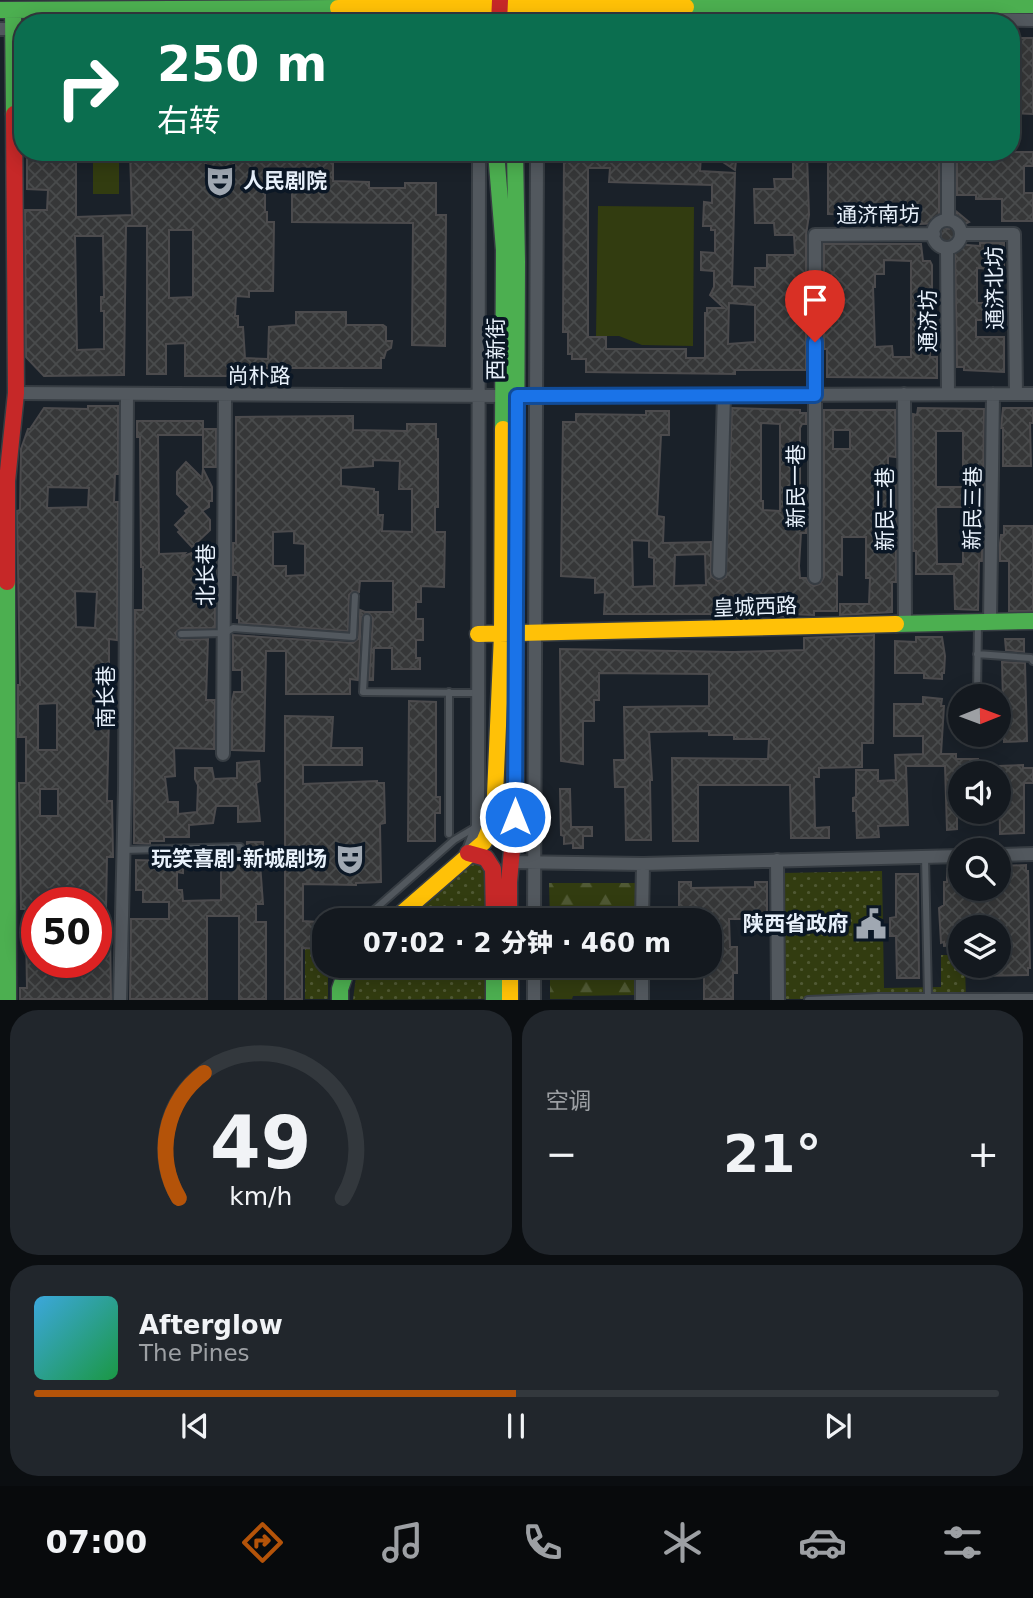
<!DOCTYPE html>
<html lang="zh">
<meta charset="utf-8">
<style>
body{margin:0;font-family:"DejaVu Sans","Noto Sans SC",sans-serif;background:#21262c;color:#f1f3f6;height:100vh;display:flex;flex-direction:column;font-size:26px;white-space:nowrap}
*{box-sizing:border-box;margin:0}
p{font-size:23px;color:#9da0a4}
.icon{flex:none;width:38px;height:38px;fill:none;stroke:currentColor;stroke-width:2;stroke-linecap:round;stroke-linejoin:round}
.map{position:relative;height:1000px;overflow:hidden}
.details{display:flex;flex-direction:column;gap:10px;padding:10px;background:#0b0e11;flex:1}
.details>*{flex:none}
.hud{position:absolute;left:14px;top:14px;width:1006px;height:147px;border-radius:28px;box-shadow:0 4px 18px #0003,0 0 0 2px #33383d;background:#0b6e4f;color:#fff;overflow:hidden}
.needle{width:46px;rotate:89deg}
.buttons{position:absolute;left:948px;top:684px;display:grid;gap:14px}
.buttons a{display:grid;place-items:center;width:63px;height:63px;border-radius:50%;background:#14191f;box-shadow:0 4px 18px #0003,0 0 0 2px #33383d;font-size:35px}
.speed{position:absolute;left:21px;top:887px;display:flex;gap:14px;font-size:35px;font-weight:700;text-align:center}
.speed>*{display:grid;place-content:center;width:91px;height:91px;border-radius:50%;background:#14191f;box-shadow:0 4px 18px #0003,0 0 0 2px #33383d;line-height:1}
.speed .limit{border:10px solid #d22;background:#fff;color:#111}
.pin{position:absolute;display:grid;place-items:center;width:60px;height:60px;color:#fff;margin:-72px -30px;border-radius:50% 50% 50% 0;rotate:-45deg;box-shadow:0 0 7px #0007}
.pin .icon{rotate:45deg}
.me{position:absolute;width:77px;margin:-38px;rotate:0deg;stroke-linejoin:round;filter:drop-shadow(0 0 5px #0008)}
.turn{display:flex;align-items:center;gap:24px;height:147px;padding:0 28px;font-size:32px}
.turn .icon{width:91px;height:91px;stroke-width:2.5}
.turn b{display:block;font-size:49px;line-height:60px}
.big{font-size:52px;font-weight:800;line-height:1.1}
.details .tile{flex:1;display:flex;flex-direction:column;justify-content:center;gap:10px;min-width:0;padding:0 24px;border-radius:28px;background:#21262c}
.details .dial{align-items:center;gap:0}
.dial svg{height:182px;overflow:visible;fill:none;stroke:#33383d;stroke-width:7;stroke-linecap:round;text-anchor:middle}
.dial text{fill:#f1f3f6;stroke:none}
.song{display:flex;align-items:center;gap:21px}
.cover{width:84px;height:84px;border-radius:10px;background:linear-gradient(135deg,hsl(200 70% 55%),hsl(140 70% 35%))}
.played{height:7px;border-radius:4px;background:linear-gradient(90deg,#b45309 50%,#33383d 50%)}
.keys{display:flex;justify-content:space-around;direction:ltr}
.heat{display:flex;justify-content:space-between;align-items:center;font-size:38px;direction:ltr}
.details .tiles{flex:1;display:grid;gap:10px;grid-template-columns:1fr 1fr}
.tile:last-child{grid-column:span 2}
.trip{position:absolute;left:312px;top:908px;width:410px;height:70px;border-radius:28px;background:#14191f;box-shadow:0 4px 18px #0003,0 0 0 2px #33383d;font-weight:800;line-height:70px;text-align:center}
.tab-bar{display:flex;height:112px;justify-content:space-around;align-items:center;background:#080a0c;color:#9da0a4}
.tab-bar .icon{width:49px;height:49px}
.tab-bar .current{color:#b45309}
.tab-bar b{font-size:32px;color:#f1f3f6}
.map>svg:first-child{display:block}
.grass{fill:#323c10}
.forest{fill:url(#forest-firs)}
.park{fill:url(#park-dots)}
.building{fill:url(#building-cross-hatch);stroke:#4c4b4d;stroke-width:2;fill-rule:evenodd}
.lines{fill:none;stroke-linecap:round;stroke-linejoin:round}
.lane-casing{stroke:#373d43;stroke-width:10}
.street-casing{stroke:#373d43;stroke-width:16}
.fast-casing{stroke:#373d43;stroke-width:19}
.slow-casing{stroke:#373d43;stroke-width:19}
.jam-casing{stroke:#373d43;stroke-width:19}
.lane{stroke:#52585e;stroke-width:6}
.street{stroke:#52585e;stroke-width:12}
.fast{stroke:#4caf50;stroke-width:16}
.slow{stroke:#ffc107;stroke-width:16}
.jam{stroke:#c62828;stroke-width:16}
.route-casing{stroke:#114b97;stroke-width:18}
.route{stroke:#1a73e8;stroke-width:12}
.labels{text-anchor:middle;stroke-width:7;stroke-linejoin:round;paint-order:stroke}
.poi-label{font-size:21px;font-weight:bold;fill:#e8f1fb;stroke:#0b1725;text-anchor:end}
.street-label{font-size:21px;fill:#e8f1fb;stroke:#0b1725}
</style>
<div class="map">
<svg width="1033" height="1000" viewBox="0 0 1033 1000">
<defs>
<pattern id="forest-firs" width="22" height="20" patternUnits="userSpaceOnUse" patternTransform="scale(1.75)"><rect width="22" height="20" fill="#323c10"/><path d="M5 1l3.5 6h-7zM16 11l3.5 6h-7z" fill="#505934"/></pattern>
<pattern id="park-dots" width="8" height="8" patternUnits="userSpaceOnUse" patternTransform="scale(1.75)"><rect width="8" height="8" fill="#323c10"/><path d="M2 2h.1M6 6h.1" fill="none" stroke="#505934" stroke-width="1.8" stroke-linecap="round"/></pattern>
<pattern id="building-cross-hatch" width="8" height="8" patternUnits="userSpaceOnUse" patternTransform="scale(1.75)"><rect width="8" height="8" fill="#363738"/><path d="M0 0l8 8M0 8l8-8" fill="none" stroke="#494b4c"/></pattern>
</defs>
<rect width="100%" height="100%" fill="#1a2129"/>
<path class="grass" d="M93,152H119V194H93Z
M598,206L694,207L693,346L642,345L619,336H596Z"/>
<path class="forest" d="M549,883H635V920H550Z
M550,966H636V995L573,996L572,999H550Z"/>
<path class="park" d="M474,860L485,861L486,920H409Z
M882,871L884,988L941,987V955H961V966H965L966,999H785L783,873Z
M305,925L324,926V966H335L328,978V999H305Z
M361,966H486L487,999L353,1000L356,976Z"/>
<path class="building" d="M1012,38H1033V114L1013,113Z
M27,152H76V217L132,215L130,152H333V181L369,182V188H405V183H436V215H446L445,346L412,345L413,223L292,222V183H265V212H267V222H274L273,291H249V297L236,296L235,316H238V327H243L245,358L268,359L269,327L296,325V312H346V325H383L386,327V341H392L391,348L386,351L384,358H381V368H249L246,370L247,376H185V343L166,344V374H147V226H126L124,375L44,376L26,357L25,210H47L48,190L27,189ZM169,230H193V297L169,298ZM75,236H103L104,297H101V311H104V349L77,350Z
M564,152L701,156L700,171L735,173L732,286L755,287V268H767V255H795L794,235H775L774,223H755L754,189H775L774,179H793V155L807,154L809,215L806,235V370H735V374L586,372V359H572V354H568V332H563ZM588,168H610L609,182L712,185V203L704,202L703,226H711V230H715V253L701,252V270L714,271V287L710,295L724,308H707V313H705V358H686V349H606V337H588ZM729,303L755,305V342L728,344Z
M708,152L754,153V161H736L735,170Z
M857,152L939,154V223L881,226V215L828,214V161H857Z
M957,152H1033V166H1024V193H1033V221H1002V199H976V195H957Z
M957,212L969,222L954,229V241H941V228L942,227L949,229L955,225Z
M980,243H1004V270L977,268V303H1002V320H976V337H1004V372L964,370V367H957L955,244L980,246Z
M824,244H921L923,261H930L932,265V334H930V357H937V378L827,377V349H824ZM884,260L911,261V357H893L892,346L875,347L873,287H875V274H884Z
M88,406H118V474H115L114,502H118L117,640L109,639V708H112V718H109L107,801H112L113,857H107L106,909H96V903H37V909H21L19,783H26V737H18V685H20L17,511L20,510L21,449L28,429H30L44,408L88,409ZM48,487L89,488L88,507L47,508ZM75,591L97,592L95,628L76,627ZM57,703V750H38V704ZM40,789H58V816H40Z
M732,408L800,410V413H806V424H802L800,428V511H806V533H801L799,566L800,578H806L810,584L814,586L820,584L824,577V410H895L896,457L888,456V485H896V582H892V612L840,615V604H869L870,578H866V537H842V575L837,574V611H814V615L789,614V616L718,618V616L710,614H604L605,592L595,593V578L561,576L563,422H576V414L646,415V411H669V435H661L657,516L664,517L663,543L711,542V576L718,581L726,577ZM761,423L780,424V511L763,510V501H761ZM833,430H850V449H833ZM632,540L649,541V557L654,558V586L633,587ZM705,554L706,585L674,586L675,555Z
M918,408L984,409L982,561H979L978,610L955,609L954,574H916V551H913V414L917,415ZM936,431H963V487H936ZM936,507H963V564H937Z
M1003,408H1033V423H1030L1031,466H1003V428H1001Z
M353,416V430L407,431V424H436V439H438V507H435V532H445L444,587L421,586V602H416V619H423V640H416V658H420V669H392V648H374L373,680H369L373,618L368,612L361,617L358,680L350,679V694H286V651H266L264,751L232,750V701L234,692H242V670H233V635L353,643L359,638L360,610L365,612H393V581H360L359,592L353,591L349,595L348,631L239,623V618H237L238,575H233V543H236V417ZM373,460L400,461L399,489H412V532L382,531L383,515H378V492H374V489L341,486V468L373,466ZM294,531V543L305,544V575L286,576V566H273V532Z
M137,421H203V435H158L159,554L185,553L181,557L211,546L212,565L193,582L215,583V628H181L175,633L180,640L208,639L206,700H215L214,749L174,748L175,776L165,777L168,802H178V814L197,812L198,785L195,779V768H212L214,779L237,778V763L259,761L260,781L256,783L260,821L238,822V806H216L213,823L189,825V837H164V841H150V844L134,843L135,610H143V567H141L140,437H137Z
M203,429H216V467H203Z
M186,462L202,478L203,469L212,487V501H209V507L202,511L210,520V530L192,547L178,532L180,530L175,525L187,513L185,511L190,507L177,494V472Z
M1004,526H1033V611H1009V561H1000V543L1001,535H1004Z
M874,635L873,743H862V767L819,768V777H814L815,828L829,827V838H791L790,785H698V841H673L672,758L768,759L769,739H734V735H709V731L649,732L652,780H650L651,840H626L625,787H615L614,760H625L624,707L709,706V674L599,673V700H594V721H583V764L561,761L560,649L733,652L804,650V638Z
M916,637H942L945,656L944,673H942V679L924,678V673H895V641L916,642Z
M1005,639H1024V652L1006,650Z
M1002,662L1025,663L1027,741L1004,742Z
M923,697L942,699L941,706H944L941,754H956V759H978V762H987V774H961V816H957V829L947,830L945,766H906L908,825L878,826L879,837L857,838L856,811H853V798L856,797V770H878V781L896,780L895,755L923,754V736H894V704H923Z
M409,701L436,702V797H440V813H435V841H408Z
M285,716L333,717L331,748H362V765H303V784L377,781V783H384L385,823L380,824L381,882L356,883V885L303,884V921L319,922L318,940H323V949L302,948V999H285Z
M1023,765V768H1033V783H1024V833L1000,834L999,766Z
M560,789H570L571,827H592V836H583V848H573V843L564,844V836L561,835Z
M247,842H263V863H260L263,904H256V922H266V999H239V916H207V999H130L131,919H169V902H143V890H136V860L170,861V857H183V873L177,872V890H182L183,901L221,900V854L247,853Z
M1026,865V871H1028L1030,968H1028V975L978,976V966H999V928H961V945L944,946V942L941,943L939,908L944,905V882H947V869H961V889H999V868H1002V866Z
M896,874H918L919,978H897L896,936H890V918L896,917Z
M679,882H691V888L755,887V882H767V919H729L730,947H737V973H733V999H704V966H709V920H679Z
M26,928H37V962H96V928H110L111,999H20V988H27Z"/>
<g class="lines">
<g class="lane-casing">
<path id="lane" d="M367,618L363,692L478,693
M181,634L225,633L233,628L353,637L355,596
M977,654L1031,658L1033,661
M449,692V834
M977,696L978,625
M123,850L240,847
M925,857L928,997
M365,918L454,840L476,827
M808,1000L877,997H1033"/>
</g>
<g class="street-casing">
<path id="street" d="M480,23L481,0
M693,23L714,20L884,18L1033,20
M0,29H23
M948,152V220
M933 234a14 14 0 1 1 28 0a14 14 0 1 1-28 0Z
M961,234H1014L1016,394
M947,248L948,394
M16,393L503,396
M904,394L905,624
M517,396L1033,394
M719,572L724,395
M815,577V235L934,234
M990,622L993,394
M223,754L225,396
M468,853L478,826L479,152
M999,855L1033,854
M777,860L778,1000
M511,862L643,864L961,856
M534,920L537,152
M642,920L643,864
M534,966V1000
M120,1000L125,789L127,395
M642,1000V966"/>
</g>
<g class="fast-casing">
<path id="fast" d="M686,7L1033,5
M0,10L338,8
M13,10L14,114
M496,152L504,250L503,429
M515,152L517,262L515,708
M7,582L8,1000
M896,624L1033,621
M494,966V1000
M340,1000V989L348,966"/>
</g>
<g class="slow-casing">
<path id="slow" d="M338,8L686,7
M478,634L896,624
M394,920L484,842L494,818L502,634L503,429
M510,966V1000"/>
</g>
<g class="jam-casing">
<path id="jam" d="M499,23L500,0
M7,582V481L16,393L14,114
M468,853L486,858L493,869L494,920
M509,920V882L515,817V708"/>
</g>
<use href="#lane" class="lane"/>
<use href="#street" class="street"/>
<use href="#fast" class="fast"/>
<use href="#slow" class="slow"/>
<use href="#jam" class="jam"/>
</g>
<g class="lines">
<g class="route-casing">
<path id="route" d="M515,817L517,396L815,395V342"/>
</g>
<use href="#route" class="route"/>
</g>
<defs>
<g id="theatre-bare" transform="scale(2.415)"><path d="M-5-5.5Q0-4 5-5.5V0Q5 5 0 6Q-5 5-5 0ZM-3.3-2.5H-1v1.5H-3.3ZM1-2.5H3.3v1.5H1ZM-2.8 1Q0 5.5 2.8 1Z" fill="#a0a8b2" stroke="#0b1725" stroke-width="2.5" paint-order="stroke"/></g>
<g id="civic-bare" transform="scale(2.415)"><path d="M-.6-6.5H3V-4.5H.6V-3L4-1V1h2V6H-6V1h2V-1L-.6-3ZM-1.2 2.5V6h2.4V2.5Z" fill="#a0a8b2" stroke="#0b1725" stroke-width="2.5" paint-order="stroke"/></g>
</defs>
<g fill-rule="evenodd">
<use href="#theatre-bare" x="220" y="181"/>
<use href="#theatre-bare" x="350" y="859"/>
<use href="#civic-bare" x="871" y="924"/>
</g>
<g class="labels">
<g class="poi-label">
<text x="243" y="188" text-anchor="start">人民剧院</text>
<text x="327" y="866">玩笑喜剧·新城剧场</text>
<text x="848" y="931">陕西省政府</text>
</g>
<g class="street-label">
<text transform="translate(878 215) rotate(-1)" y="7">通济南坊</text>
<text transform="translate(995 288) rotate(-91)" y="7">通济北坊</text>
<text transform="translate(928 321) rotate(-90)" y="7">通济坊</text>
<text transform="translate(496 349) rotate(-90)" y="7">西新街</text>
<text x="259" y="383">尚朴路</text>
<text transform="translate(796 486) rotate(-90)" y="7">新民一巷</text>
<text transform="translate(973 508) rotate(-89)" y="7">新民三巷</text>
<text transform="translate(885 509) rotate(-90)" y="7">新民二巷</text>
<text transform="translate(206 575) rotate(-90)" y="7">北长巷</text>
<text transform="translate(755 607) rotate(-2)" y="7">皇城西路</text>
<text transform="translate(106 697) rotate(-90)" y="7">南长巷</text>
</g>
</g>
</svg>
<div class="buttons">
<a><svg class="needle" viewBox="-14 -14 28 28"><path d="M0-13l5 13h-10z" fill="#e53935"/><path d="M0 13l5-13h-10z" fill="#9da0a4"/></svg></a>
<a><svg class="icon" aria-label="sound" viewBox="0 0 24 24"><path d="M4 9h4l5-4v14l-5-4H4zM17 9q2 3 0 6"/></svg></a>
<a><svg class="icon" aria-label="search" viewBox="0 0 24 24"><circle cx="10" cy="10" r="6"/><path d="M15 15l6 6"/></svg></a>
<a><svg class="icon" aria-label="layers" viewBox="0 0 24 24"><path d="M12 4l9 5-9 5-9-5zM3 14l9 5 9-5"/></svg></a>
</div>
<div class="speed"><div class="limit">50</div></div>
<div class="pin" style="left:815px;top:342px;background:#d93025"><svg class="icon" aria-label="arrive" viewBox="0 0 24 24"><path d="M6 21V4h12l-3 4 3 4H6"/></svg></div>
<svg class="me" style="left:515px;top:817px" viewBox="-20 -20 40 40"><circle r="17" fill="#1a73e8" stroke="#fff" stroke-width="3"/><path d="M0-11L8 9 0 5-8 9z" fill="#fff"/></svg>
<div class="trip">07:02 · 2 分钟 · 460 m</div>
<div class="hud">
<div class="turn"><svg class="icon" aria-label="right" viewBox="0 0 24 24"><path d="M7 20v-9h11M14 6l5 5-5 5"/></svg><div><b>250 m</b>右转</div></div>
</div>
</div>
<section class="details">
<div class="tiles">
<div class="tile dial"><svg viewBox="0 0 100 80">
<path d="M14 69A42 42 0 1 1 86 69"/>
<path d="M14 69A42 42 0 0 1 25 14" stroke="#b45309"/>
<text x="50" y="56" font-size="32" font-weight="700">49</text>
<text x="50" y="72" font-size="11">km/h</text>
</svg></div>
<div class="tile"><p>空调</p>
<div class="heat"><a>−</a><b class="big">21°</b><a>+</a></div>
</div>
<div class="tile">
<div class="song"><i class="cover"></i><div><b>Afterglow</b><p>The Pines</p></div></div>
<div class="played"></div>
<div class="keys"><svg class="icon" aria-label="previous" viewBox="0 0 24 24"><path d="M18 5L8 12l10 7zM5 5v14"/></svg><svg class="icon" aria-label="pause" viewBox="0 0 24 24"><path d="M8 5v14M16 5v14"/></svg><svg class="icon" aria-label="next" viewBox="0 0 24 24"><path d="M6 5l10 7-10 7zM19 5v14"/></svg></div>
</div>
</div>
</section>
<nav class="tab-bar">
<b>07:00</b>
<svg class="icon current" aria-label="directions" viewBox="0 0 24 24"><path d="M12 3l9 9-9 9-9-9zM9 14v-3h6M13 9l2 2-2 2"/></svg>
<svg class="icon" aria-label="music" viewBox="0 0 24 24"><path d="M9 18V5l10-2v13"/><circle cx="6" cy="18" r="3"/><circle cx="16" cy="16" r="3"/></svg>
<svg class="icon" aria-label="phone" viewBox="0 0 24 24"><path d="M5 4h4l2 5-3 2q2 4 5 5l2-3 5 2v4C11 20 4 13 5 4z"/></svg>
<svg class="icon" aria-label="climate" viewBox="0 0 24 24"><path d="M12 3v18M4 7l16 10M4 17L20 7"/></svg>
<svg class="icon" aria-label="car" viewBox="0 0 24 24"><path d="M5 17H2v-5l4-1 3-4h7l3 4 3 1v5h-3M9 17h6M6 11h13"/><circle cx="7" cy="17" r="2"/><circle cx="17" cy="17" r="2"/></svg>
<svg class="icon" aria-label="filters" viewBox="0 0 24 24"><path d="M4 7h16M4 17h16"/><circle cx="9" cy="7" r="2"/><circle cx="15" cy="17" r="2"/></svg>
</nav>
